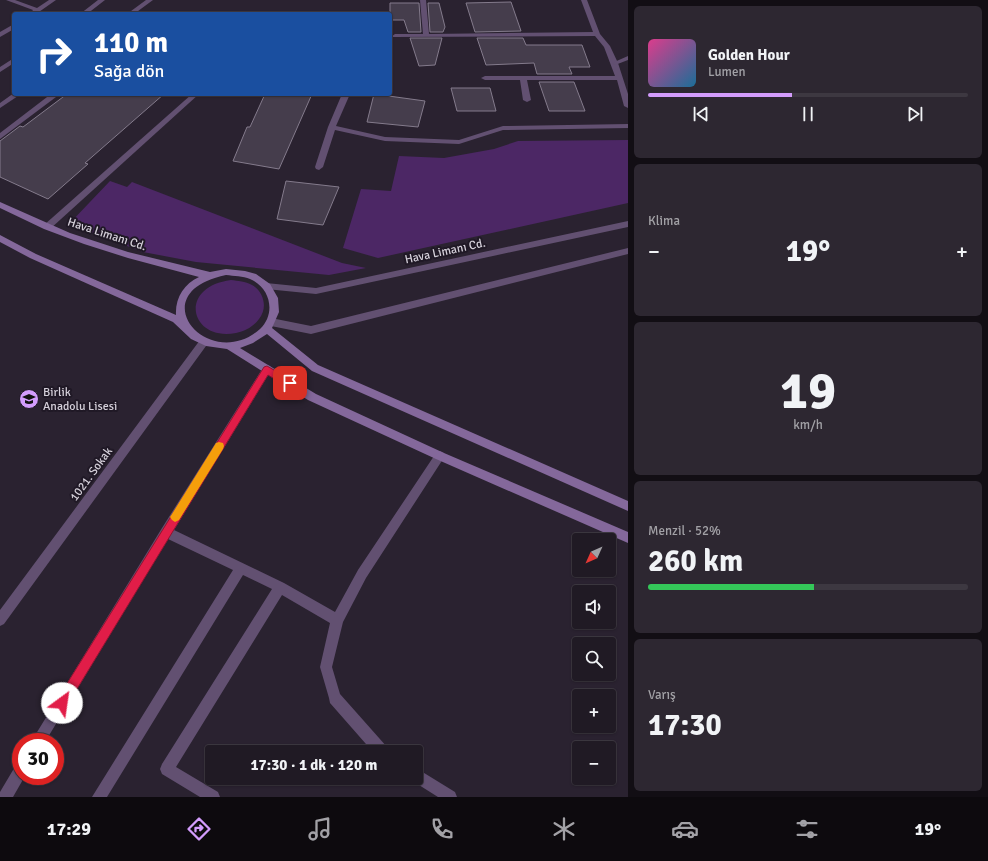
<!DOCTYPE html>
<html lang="tr">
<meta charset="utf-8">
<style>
body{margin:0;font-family:Signika,sans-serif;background:#2d2731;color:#f1f3f6;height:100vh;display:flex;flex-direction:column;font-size:15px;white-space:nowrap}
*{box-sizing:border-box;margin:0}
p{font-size:13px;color:#a2a1a6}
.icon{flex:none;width:22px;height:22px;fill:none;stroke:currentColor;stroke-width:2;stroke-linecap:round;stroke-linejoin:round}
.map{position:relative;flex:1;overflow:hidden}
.sheet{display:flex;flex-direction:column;gap:6px;padding:6px;background:#120e14;width:360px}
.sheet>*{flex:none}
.top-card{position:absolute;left:12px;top:12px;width:380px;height:84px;border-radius:4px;box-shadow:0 1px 3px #0004,0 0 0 1px #3d3841;background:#1a4fa0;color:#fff;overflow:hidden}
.needle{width:26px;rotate:225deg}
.buttons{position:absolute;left:572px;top:533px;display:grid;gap:8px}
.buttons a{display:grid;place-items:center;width:44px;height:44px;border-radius:4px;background:#201a24;box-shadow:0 1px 3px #0004,0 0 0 1px #3d3841;font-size:20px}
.speed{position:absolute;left:12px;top:733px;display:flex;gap:8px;font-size:20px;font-weight:700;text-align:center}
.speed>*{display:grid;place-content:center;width:52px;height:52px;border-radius:50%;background:#201a24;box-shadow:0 1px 3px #0004,0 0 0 1px #3d3841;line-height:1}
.speed .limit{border:6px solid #d22;background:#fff;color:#111}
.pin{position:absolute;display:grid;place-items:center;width:34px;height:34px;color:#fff;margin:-17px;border-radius:8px;box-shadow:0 2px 6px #0006}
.me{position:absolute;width:44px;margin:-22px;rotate:31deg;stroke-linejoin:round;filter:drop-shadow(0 0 3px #0008)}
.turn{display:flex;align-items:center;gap:14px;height:84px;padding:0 16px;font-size:18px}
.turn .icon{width:52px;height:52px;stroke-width:2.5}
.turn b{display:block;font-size:28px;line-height:34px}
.big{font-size:30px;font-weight:800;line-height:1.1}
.sheet .card{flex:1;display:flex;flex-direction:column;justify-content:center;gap:6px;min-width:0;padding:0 14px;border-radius:6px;background:#2d2731}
.sheet .dial{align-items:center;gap:0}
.dial b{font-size:52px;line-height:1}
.song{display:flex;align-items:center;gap:12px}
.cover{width:48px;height:48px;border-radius:6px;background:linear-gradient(135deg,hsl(330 70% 55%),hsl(200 70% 35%))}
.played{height:4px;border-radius:2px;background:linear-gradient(90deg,#d39cfd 45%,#3d3841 45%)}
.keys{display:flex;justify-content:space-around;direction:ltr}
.heat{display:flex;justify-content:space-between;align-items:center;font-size:22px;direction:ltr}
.charge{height:6px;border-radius:3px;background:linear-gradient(90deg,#34c759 52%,#3d3841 0)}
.trip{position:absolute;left:205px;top:745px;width:218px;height:40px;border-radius:4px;background:#201a24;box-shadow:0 1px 3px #0004,0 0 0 1px #3d3841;font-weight:800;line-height:40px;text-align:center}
.tab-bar{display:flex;height:64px;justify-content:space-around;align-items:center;background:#0d0a0e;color:#a2a1a6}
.tab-bar .icon{width:28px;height:28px}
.tab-bar .on{color:#d39cfd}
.tab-bar b{font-size:18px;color:#f1f3f6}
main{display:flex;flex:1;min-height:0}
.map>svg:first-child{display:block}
.green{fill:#4c2765}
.building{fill:#453d4c;stroke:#847b8c}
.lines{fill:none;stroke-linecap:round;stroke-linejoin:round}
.service{fill:#625071;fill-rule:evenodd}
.minor{fill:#625071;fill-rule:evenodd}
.tertiary{fill:#625071;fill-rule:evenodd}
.secondary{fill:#84689b;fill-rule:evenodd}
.route{fill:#e11d48;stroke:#92132f}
.slow{fill:#f59e0b}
.labels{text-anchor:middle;stroke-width:4;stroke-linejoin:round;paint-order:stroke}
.street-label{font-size:12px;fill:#d5d0da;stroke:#201926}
.poi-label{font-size:12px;fill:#d5d0da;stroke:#201926;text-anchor:start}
</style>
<main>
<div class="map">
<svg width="628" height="797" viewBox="0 0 628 797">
<rect width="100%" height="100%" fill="#2a2230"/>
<path class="green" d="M628,140V203L378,258L343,248L361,189L391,191L399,156L444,158L494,149L518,141Z
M110,181L127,187L132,182L342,263L366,268L329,275L196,262L143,252L69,224Z
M231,280C238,281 245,281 252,285C264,292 268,308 259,319C253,327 245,331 236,333C190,342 177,287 231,280Z"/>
<path class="building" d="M511,2L521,31L475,32L466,3Z
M390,3H419L421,32H408L404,20H390Z
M428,3H439L445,27L443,32H430Z
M410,38H442L435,65L419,66Z
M477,38H523L526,45H582L590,67H569L572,74H537L534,63L486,65Z
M539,82H574L585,111H549Z
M451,88H490L496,111H457Z
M67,94H164L85,163L88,164L48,199L0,177V141L20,126L23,127Z
M265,94H312L279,169L233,161L247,127H250Z
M374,94L425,101L418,127L367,122Z
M286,181L339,187L323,225L277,219Z"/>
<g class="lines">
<path class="service" d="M192,94H199L50,229H44V225Z"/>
<path class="minor" d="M6,0H15L37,8L49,0H56L36,14H30L33,10Z
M98,0H105L87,14H80Z
M146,0H153L134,14H127Z
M420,0H426L429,34L593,32L581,0H587L600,34L610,46L618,63L628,94V108L624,106L617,80H527L531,100L527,102L523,100L520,80H485L481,78L485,76H615L604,47L595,36L393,37L392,36L395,34H423Z
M162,11L164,12L165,14H158Z
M14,24V29L0,37V32Z
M14,58V63L0,72V67Z
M14,93V94H21L0,108V103Z
M51,94H60L0,139V133Z
M342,94H350L336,126L385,137L459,140L503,126L628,124V128L503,130L459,144L385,141L335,130L323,167L319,170L316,169L315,167L328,127Z
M267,365L270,366L272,369L270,372L174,530L284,583L335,612L358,570L436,453L440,451L444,453L445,456L366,578L343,622L332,667L340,694L387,747L389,752H373L330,703L329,698L320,667L330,623L282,595L176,767L218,792L220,797H200L162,774L160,769L162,764L272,589L243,575L107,797H92L233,570L168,539L45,742H31L162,528L264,366Z
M21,763V776H25L13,797H0V792L16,765Z
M416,768L455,792L457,797H438L411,780L410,778H416Z"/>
<path class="tertiary" d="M628,56V60L615,65L612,63Z
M628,221V227L316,294L266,289L262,286L266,283L316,288Z
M628,248V254L311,334L271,326L266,322L271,318L311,326Z
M203,339L206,340L208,343L206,346L4,624L0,626V610L200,340Z"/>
<path class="secondary" d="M0,202L70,233L128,252L210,272L226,269L245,271L256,274L270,284L278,298L279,312L272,328L318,365L628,501V511L312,371L267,334L253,343L240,348L316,394L444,453L628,532V543L436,459L308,400L227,349L206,346L191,339L173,322L30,258L0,242V235L36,254L176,315C175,298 184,284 199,277L128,258L84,244L44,229L0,208ZM226,275C234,276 243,276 250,279C271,288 276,314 260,329C209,374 139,293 226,275Z"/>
</g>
<path class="route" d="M267,366L293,381L294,383L293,386H286L268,375L66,707L62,708L58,707L56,703L58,698L264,367Z"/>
<path class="slow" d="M219,442L223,443L224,446L223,449L179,520L175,522L172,520L170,517L172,514L216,443Z"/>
<defs>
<g id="school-disc" transform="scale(1)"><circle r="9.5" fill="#d39cfd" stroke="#201926"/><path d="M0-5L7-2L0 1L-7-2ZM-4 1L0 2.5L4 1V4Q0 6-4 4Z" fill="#111"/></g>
</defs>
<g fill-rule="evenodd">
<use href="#school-disc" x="29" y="399"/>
</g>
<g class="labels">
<g class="street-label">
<text transform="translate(107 234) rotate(18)" y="4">Hava Limanı Cd.</text>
<text transform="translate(445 251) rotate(-12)" y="4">Hava Limanı Cd.</text>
<text transform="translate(91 474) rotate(-54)" y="4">1021. Sokak</text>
</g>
<g class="poi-label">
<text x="43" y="396">Birlik<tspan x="43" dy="14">Anadolu Lisesi</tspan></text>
</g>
</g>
</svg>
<div class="buttons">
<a><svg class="needle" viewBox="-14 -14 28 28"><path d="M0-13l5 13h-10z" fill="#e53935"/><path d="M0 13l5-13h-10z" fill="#a2a1a6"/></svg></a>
<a><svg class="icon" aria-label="sound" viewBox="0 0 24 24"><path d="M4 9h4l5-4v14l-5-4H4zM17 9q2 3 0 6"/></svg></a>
<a><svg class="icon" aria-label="search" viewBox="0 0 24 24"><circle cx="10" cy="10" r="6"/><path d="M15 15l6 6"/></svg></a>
<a>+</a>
<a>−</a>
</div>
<div class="speed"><div class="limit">30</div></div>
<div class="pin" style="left:290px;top:383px;background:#d93025"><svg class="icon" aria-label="arrive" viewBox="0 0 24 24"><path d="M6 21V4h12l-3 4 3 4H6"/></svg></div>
<svg class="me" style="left:62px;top:703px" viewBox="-20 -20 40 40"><circle r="19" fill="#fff"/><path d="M0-13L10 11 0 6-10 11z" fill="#e11d48"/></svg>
<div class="trip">17:30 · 1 dk · 120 m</div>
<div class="top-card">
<div class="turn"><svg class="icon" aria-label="right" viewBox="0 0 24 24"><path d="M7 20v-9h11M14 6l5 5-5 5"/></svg><div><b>110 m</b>Sağa dön</div></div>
</div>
</div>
<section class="sheet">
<div class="card">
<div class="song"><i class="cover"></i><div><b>Golden Hour</b><p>Lumen</p></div></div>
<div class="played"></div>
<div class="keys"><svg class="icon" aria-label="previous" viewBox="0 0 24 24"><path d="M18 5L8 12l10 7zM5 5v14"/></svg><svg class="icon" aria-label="pause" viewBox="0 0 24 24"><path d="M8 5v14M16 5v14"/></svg><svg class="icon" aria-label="next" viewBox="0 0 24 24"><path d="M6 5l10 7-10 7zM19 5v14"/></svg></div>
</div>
<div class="card"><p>Klima</p>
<div class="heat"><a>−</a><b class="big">19°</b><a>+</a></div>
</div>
<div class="card dial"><b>19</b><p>km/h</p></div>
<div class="card"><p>Menzil · 52%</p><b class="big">260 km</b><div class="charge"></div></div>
<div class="card"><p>Varış</p><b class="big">17:30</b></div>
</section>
</main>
<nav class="tab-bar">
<b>17:29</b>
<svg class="icon on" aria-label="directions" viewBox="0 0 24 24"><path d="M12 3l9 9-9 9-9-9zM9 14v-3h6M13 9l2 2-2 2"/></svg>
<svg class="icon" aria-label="music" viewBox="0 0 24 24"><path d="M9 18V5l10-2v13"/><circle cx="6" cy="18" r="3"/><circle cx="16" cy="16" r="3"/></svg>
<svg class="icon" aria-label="phone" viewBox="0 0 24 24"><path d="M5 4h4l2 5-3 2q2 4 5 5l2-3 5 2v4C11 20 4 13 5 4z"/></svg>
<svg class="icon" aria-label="climate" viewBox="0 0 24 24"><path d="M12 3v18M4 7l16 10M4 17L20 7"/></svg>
<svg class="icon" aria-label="car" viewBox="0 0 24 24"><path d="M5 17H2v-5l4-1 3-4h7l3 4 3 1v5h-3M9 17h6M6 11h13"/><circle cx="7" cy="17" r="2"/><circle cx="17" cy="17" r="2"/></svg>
<svg class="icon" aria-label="filters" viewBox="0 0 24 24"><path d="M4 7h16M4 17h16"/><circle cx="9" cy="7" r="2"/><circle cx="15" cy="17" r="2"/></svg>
<b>19°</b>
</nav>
